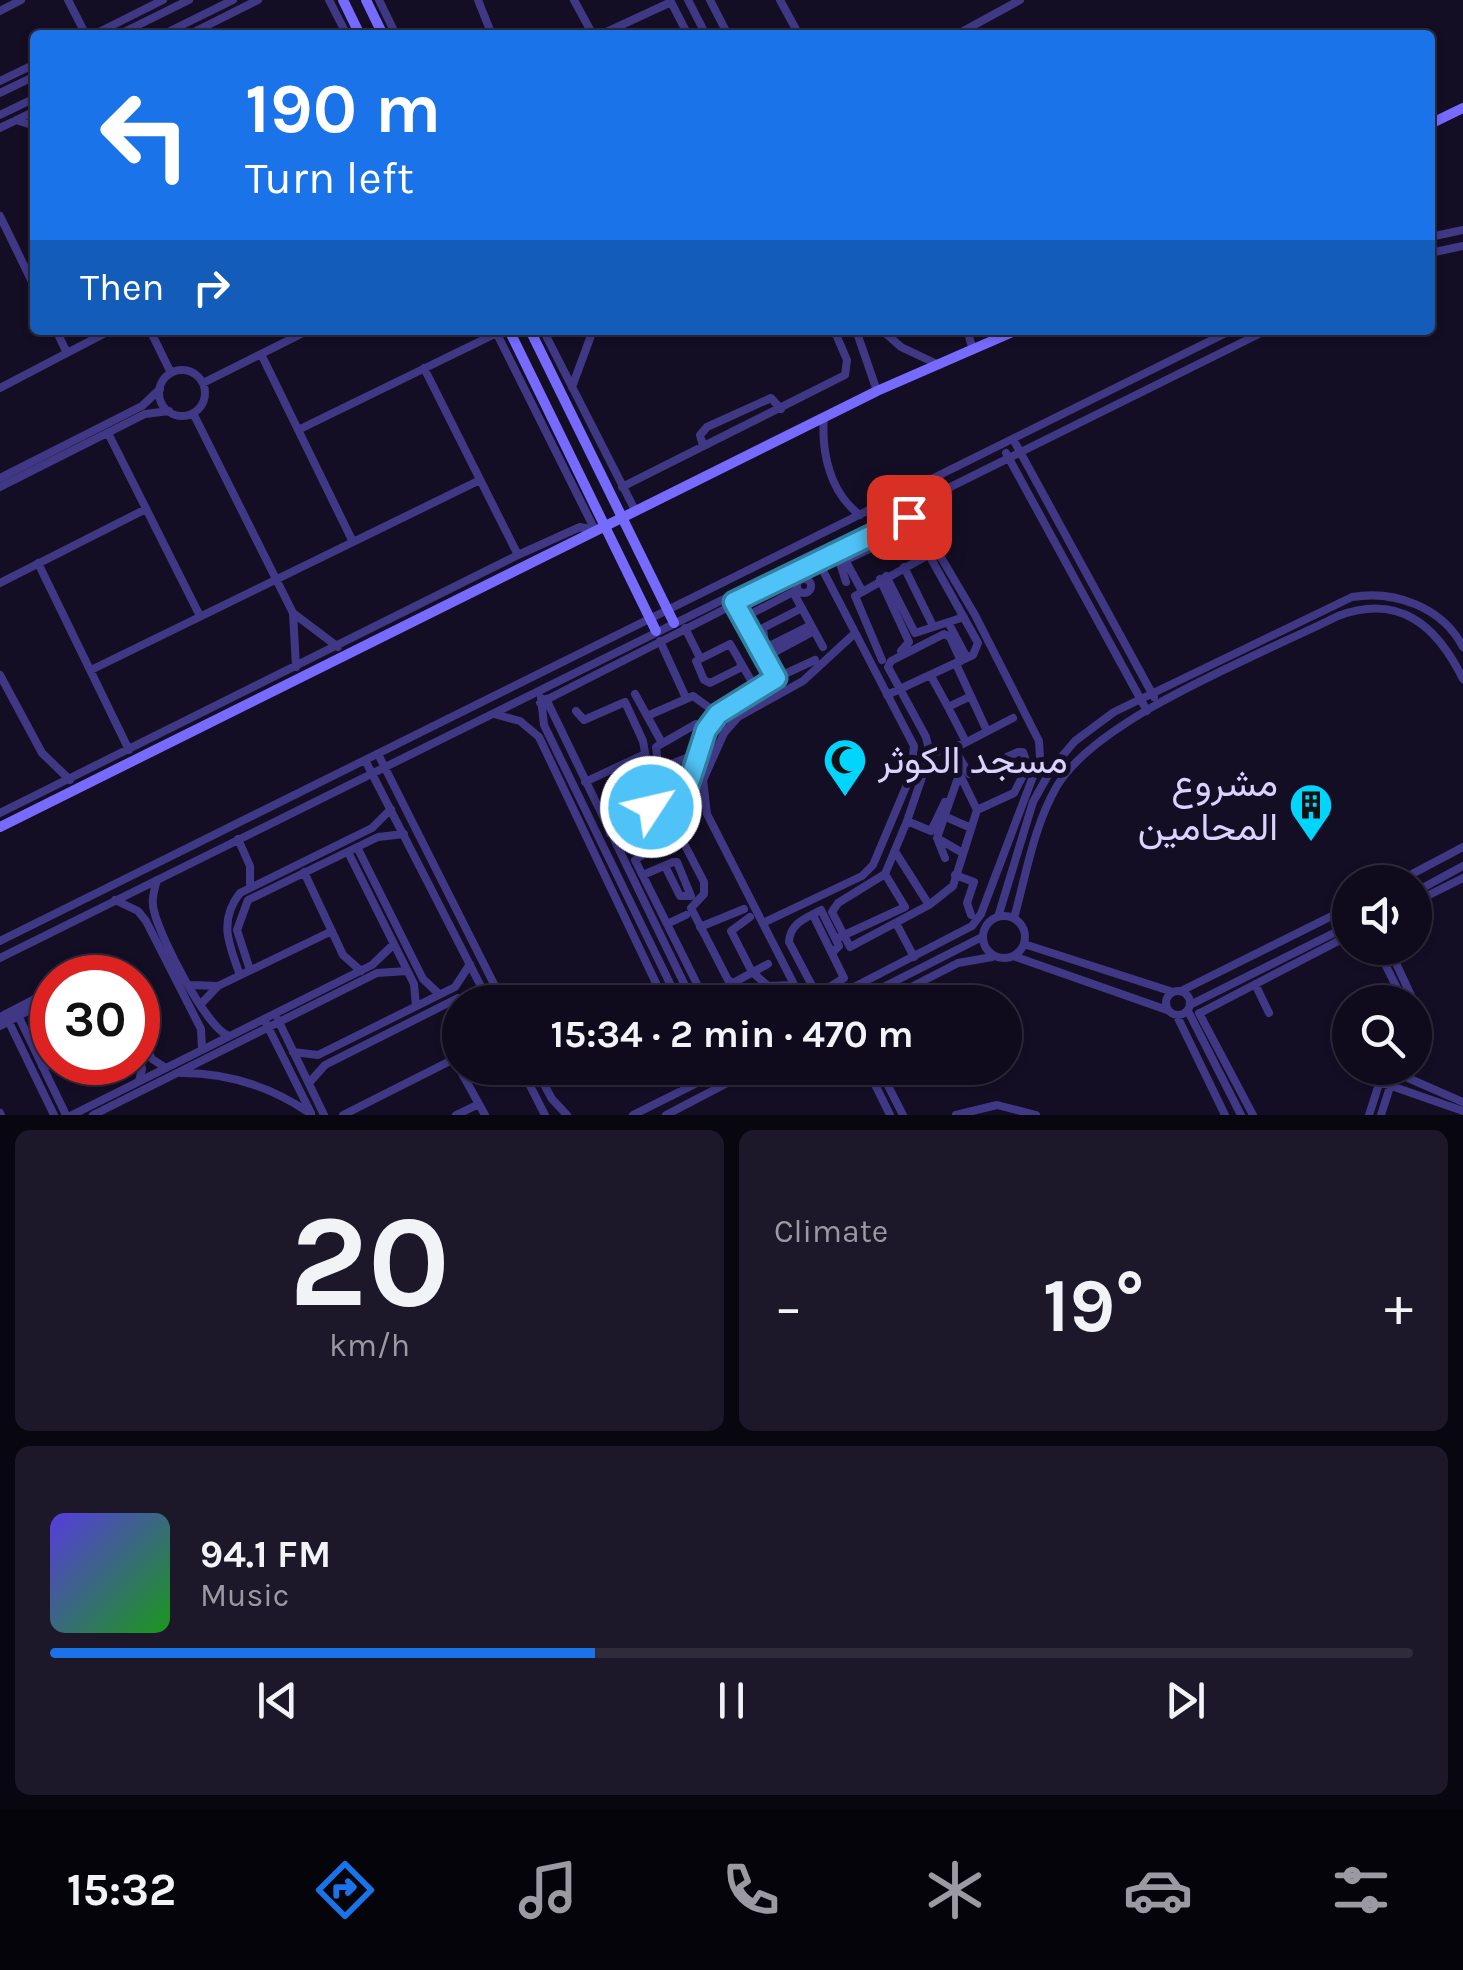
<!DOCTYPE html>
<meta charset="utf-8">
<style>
body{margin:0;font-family:Karla,Vazirmatn,sans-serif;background:#1d1829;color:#f1f3f6;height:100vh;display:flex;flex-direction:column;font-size:38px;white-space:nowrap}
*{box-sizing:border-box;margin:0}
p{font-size:32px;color:#9b9aa3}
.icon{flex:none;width:55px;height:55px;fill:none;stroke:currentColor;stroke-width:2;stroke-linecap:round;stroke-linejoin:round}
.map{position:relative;height:1115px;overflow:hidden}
.side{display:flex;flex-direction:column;gap:15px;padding:15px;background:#08060f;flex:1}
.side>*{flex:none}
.top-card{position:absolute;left:30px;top:30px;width:1405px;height:305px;border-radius:10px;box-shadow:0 2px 8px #0004,0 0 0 2px #2f2b3b;background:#1a73e8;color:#fff;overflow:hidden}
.buttons{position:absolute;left:1332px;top:865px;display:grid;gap:20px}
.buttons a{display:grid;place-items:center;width:100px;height:100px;border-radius:50%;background:#0f0a1c;box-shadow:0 2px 8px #0004,0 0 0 2px #2f2b3b;font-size:50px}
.speed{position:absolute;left:30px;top:955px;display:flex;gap:20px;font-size:50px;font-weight:700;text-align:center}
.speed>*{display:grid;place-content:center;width:130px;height:130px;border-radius:50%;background:#0f0a1c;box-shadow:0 2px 8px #0004,0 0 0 2px #2f2b3b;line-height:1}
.speed .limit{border:15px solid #d22;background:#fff;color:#111}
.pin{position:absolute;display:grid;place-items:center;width:85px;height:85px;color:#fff;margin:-42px;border-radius:20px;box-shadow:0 5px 15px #0006}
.me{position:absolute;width:110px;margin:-55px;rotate:55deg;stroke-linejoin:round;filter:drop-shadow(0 0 8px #0008)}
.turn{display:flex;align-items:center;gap:35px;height:210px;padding:0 50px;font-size:45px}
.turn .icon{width:130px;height:130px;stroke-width:2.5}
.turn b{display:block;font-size:70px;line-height:85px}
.then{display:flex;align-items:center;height:95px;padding:0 50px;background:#0003;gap:20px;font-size:38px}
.big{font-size:75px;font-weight:700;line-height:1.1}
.side .widget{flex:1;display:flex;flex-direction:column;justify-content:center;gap:15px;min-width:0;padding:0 35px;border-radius:15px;background:#1d1829}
.side .dial{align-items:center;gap:0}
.dial b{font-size:130px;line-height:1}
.song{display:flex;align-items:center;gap:30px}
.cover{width:120px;height:120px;border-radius:15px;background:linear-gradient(135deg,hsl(250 70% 55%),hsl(120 70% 35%))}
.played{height:10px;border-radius:5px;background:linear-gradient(90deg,#1a73e8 40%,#2f2b3b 40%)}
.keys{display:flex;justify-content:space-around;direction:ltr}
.heat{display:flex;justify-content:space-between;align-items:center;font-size:55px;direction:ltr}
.side .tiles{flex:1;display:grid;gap:15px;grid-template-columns:1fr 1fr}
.widget:last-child{grid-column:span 2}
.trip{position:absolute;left:442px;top:985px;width:580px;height:100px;border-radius:50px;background:#0f0a1c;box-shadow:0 2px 8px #0004,0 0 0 2px #2f2b3b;font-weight:700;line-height:100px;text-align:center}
.dock{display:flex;height:160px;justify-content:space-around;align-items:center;background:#06040b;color:#9b9aa3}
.dock .icon{width:70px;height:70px}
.dock .active{color:#1a73e8}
.dock b{font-size:45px;color:#f1f3f6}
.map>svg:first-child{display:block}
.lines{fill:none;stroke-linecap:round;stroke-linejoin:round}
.street{stroke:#403885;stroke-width:8}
.secondary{stroke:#766aff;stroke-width:10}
.route-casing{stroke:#337fa1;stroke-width:25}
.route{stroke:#4fc3f7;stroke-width:18}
.labels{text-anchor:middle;stroke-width:10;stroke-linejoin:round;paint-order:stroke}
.poi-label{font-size:38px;fill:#dad3ff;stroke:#140e25;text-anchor:start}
</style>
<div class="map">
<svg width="1463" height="1115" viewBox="0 0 1463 1115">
<rect width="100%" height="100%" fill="#140e25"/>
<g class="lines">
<path class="street" d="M68,0L86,35
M329,0L347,35
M379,0L396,35
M478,0L492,35
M574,0L593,35
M670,0L688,35
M688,0L706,35
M710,0L728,35
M780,0L799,35
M0,11L21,0
M93,35L163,0
M118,35L189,0
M162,35L233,0
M188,35L258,0
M600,35L671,2
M956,35L1020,0
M0,81L35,64
M0,93L35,76
M0,115L35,98
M16,120L35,126
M0,128L35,111
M0,216L35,288
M1430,237L1463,230
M1430,253L1463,246
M56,330L67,353
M150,330L171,373
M495,330L595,530
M543,330L635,510
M856,330L877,391
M882,330L901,347L939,365
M967,330L973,350
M261,354L353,542
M424,368L518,555
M159 393a23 23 0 1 1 46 0a23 23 0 1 1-46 0Z
M203,383L309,330
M572,387L593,330
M0,388L111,330
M193,413L293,613L296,667
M824,417C821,452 830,493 860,515
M298,430L497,333
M108,433L200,616
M1013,439L1154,697
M703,446L700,435L707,427L771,398L781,409
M1006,453L1147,711
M0,478L142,406L160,389
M0,487L145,414L169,411
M622,487L845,375L847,360L834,330
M909,530L923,557
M845,560L861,589
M38,563L129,750
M904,567L933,626
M886,576L915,633L964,617
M797 586a7 7 0 1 1 14 0a7 7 0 1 1-14 0Z
M880,579L909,642L901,651
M846,582L840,563L914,528L978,643L973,655L887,695
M0,583L144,510
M793,592L823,647
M802,608L763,628L765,643L771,645L811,625
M293,613L338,647
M743,618L795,591
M949,624L967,658
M685,628L700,658
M660,641L686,698
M730,644L741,663L740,668L710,683L704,680L696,661Z
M771,645L775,652L814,631
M882,660L855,596L930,554
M741,663L756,689
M956,664L987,731
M91,670L480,480
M0,675L42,753L70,780
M931,676L948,707L969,697
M776,678L815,660
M635,694L662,743
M541,698L544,725L679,1002
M546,699L693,1002
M540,703L900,520H919L975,615L1039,741L1040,758L981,914L972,926L825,1002
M576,711L584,720L625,702L643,741L647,764L624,785L653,848
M950,711L966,742
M494,714L520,721L539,737L665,1002
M647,716L693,696L718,714
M707,730L728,705L776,678L735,602
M948,750L977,810L1014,793L1028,766L1023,752H1018L969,774L954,748
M378,754L503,1002
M930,754L963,744L1013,718
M365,760L489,1002
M585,782L645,754
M677,791L671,764L697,754L688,786L651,807L643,789L659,774L656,747L696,724L707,730L697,754
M945,802L931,831L907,821L930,754L926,737L888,667L891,661L944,634L950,637L961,661
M607,803L618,826L610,834
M607,803L605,798L625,788
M663,803L704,882V894L691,908L728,980L733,983L768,964
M0,813L518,555L580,527L595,530
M944,816L971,828
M907,821L885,874L838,903L832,912L850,947L929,905
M642,823L658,819L666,840L635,860L706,1002
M937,838L961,852
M238,839L250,866V886
M357,847L423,979L439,994
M348,852L414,984L416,1006
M896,853L929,905L953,886L977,810
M945,858L937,838L960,772
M304,872L343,955L361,971
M885,874L905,907
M643,875L673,862H677L691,896H680L665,866
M955,875L974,882L967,903L971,915
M157,880C154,891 151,900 154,911C160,937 206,1028 229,1036
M1397,882L1463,847
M1415,892L1463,866
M115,900L138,911L146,921L201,1029L202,1049
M1415,902L1463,878
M813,915L844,978L817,995L789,942C790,923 806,918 821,910L839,946L832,953
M983 937a21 21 0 1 1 42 0a21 21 0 1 1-42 0Z
M750,917L731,931L752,972L768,986L794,985
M998,917L1033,802L1052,768L1075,741L1114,712L1352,597C1395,590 1442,607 1463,647
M1014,918C1026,875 1034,825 1057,786C1098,717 1262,654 1338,616C1400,593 1437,626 1463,679
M763,923L862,876L873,865L911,775L914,746L818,561
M896,923L914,957
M667,924L686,915
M700,927L744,909
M840,937L905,907
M0,941L1232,330
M1024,944L1173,992
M1377,948L1404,1002
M1389,948L1414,1002
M1013,956L1167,1010
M0,958L1267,330
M250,970L237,930L248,900L378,837L404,834
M240,975C229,945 218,921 240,893L372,828L391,809
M730,982L733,1002
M1255,984L1269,1013
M190,985L218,986
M1166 1003a12 12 0 1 1 24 0a12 12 0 1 1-24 0Z
M1181,991L1350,907
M803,1002L707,814L703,780L724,733L738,717L803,681L854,634
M854,1002L982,937
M882,1002L958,963L992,957
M200,1005L218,986L332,931
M1190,1005L1350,925
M15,1009L66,1115
M1188,1011L1241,1115
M1199,1013L1253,1115
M1200,1013L1350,935
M5,1014L54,1115
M1177,1016L1225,1115
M0,1017L52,990
M278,1020L324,1115
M266,1023L311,1113
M0,1026L52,998
M138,1032L152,1059L166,1068
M293,1052L318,1055L455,987L470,964
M138,1053L142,1069L139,1081
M454,1059L485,1115
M42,1066L71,1062
M521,1068L545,1115
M535,1068L552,1099L567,1115
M867,1068L890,1115
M879,1068L903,1115
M1385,1068L1463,1102
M182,1073C229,1073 272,1087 311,1114
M1380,1082L1463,1111
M309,1083L325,1065L458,998L488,1002
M684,1089L685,1068
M0,1113L1,1115
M72,1115L372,965L394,944
M93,1115L377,973L407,971
M343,1115L460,1056
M456,1115L479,1104
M633,1115L727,1068
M666,1115L756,1068
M956,1115L997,1105L1036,1115
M1369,1115L1380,1081
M1381,1115L1396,1068"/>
<path class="secondary" d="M343,0L360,35
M366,0L383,35
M1430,124L1463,108
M509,330L656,631
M530,330L674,623
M0,827L877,391L1017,330"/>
</g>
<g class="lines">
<g class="route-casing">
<path id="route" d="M651,807L688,786L706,730L718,714L776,678L734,602L909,517"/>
</g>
<use href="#route" class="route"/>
</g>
<defs>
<g id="mosque-pin" transform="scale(2.25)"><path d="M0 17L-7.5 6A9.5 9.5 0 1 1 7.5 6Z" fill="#00d5fe" stroke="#140e25"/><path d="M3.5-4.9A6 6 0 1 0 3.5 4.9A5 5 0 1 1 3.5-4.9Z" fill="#111"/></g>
<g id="building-pin" transform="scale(2.25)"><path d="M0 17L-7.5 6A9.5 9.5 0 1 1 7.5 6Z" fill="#00d5fe" stroke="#140e25"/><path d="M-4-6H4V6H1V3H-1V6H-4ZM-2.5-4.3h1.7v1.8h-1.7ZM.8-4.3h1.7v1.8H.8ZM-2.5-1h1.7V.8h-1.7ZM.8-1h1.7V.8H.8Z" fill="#111"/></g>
</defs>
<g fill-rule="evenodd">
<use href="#mosque-pin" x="845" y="760"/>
<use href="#building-pin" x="1311" y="805"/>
</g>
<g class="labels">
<g class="poi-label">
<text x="878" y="773">مسجد الكوثر</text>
<text x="1278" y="796" text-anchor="end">مشروع<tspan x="1278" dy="44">المحامين</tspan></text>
</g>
</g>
</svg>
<div class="buttons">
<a><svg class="icon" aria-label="sound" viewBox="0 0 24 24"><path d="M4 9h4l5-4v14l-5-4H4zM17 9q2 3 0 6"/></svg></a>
<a><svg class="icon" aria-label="search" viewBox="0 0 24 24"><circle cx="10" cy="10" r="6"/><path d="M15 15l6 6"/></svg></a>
</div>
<div class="speed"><div class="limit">30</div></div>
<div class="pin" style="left:909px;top:517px;background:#d93025"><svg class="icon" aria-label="arrive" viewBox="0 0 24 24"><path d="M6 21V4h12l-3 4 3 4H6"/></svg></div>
<svg class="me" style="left:651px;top:807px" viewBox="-20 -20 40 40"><circle r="17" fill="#4fc3f7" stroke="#fff" stroke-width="3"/><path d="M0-11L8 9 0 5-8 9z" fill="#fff"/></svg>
<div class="trip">15:34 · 2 min · 470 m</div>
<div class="top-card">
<div class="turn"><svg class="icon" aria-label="left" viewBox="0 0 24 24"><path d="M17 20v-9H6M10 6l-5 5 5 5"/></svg><div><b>190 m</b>Turn left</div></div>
<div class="then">Then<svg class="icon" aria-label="right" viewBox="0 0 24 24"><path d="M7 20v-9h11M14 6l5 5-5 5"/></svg></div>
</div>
</div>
<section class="side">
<div class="tiles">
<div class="widget dial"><b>20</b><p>km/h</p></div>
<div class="widget"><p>Climate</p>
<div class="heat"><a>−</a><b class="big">19°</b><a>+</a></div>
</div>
<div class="widget">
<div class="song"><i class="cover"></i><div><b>94.1 FM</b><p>Music</p></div></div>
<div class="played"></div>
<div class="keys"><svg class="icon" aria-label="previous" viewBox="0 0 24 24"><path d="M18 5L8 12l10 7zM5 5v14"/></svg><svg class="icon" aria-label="pause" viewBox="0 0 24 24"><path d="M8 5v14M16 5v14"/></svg><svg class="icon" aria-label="next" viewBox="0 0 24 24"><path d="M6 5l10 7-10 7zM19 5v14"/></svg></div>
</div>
</div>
</section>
<nav class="dock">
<b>15:32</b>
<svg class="icon active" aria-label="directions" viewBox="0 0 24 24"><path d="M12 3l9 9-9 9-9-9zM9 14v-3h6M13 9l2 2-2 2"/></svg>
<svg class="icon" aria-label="music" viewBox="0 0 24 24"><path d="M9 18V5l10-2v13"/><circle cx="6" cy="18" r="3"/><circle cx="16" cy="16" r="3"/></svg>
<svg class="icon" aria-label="phone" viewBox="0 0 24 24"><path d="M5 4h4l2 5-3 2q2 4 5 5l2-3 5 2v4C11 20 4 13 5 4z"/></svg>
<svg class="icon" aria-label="climate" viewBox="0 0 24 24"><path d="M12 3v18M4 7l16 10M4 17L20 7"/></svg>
<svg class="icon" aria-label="car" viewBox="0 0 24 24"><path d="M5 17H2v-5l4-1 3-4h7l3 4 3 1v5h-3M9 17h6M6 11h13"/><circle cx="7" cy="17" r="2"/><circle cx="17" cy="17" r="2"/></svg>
<svg class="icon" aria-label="filters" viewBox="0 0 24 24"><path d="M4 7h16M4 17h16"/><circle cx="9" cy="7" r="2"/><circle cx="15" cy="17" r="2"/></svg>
</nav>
